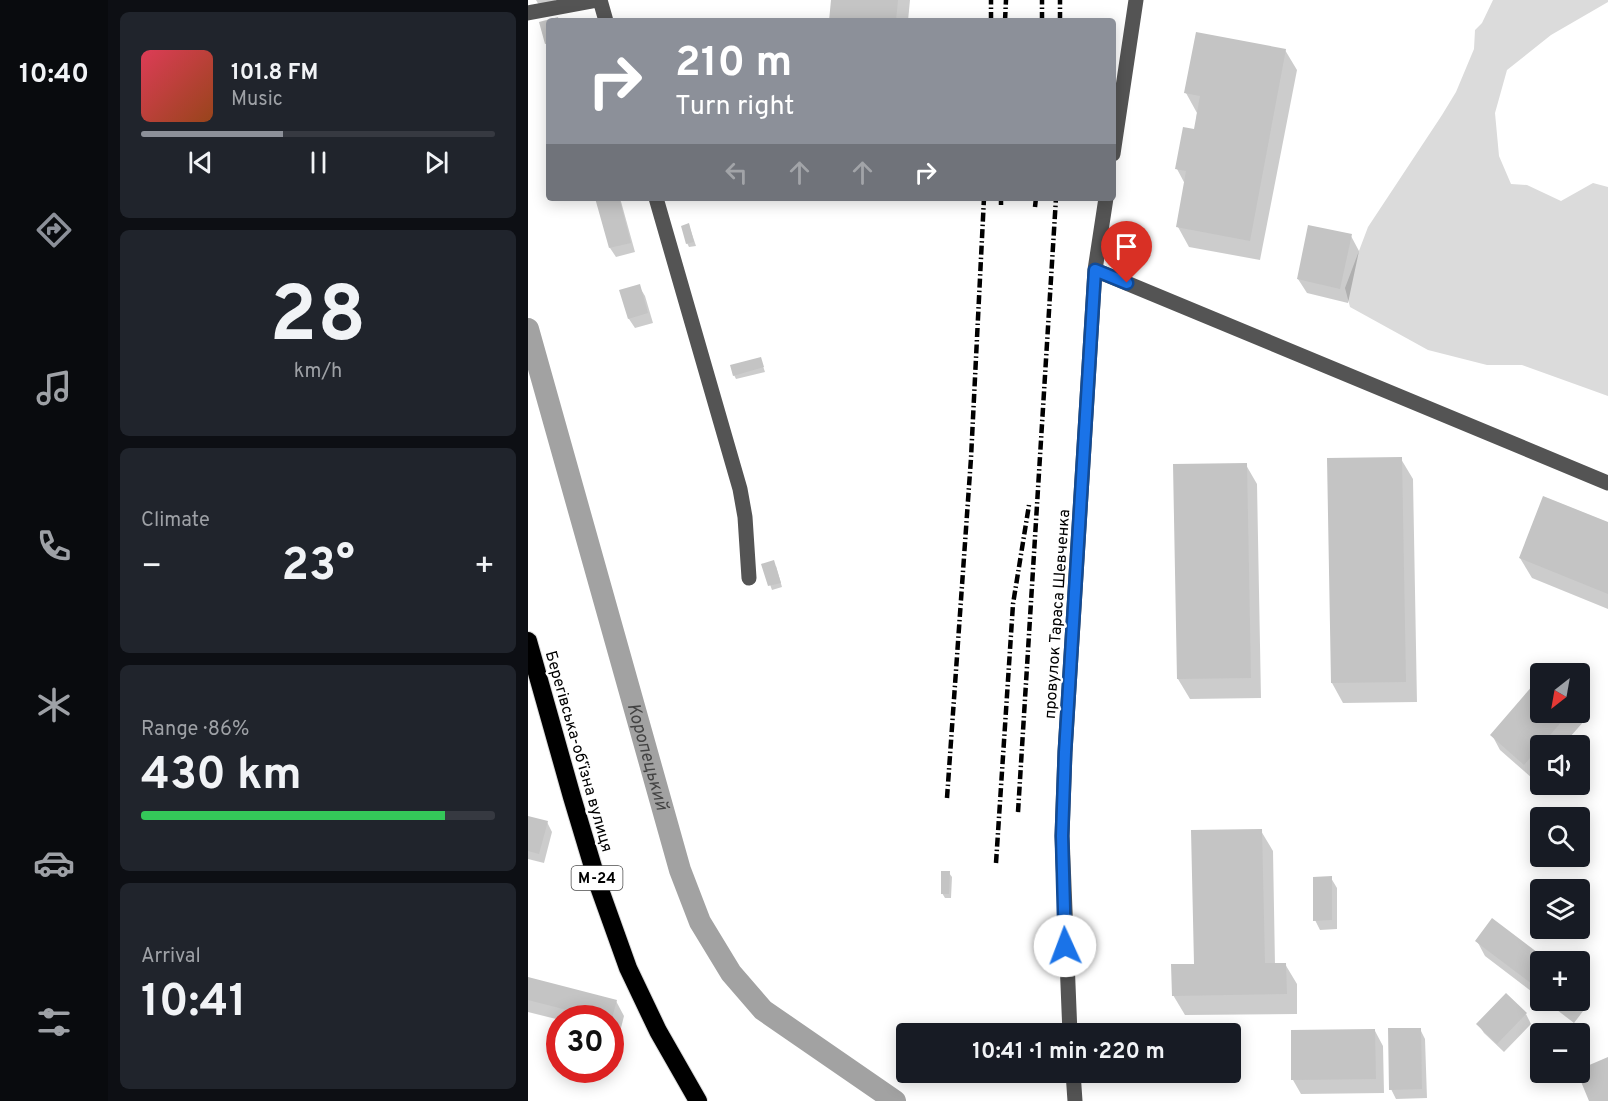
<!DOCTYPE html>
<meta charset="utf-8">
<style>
body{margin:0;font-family:Overpass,sans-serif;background:#20242c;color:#f1f3f6;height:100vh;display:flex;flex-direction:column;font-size:22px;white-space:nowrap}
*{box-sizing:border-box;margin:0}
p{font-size:20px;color:#9ea1a6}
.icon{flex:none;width:33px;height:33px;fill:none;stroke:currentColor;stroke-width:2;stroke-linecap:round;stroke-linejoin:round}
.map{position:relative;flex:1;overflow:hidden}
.drawer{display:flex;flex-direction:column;gap:12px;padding:12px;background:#0d0f14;width:420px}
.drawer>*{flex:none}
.banner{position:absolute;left:18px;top:18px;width:570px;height:183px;border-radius:6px;box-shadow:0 3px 15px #0003;background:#8c9099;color:#fff;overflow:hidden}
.needle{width:39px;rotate:211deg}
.controls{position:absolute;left:1002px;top:663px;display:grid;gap:12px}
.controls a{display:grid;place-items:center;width:60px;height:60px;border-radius:6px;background:#171b24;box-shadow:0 3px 15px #0003;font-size:30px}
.speed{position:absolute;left:18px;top:1005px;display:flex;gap:12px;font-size:30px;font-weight:700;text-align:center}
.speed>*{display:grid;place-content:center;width:78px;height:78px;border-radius:50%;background:#171b24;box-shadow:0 3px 15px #0003;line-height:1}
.speed .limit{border:9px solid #d22;background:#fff;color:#111}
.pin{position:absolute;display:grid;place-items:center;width:51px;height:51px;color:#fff;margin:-62px -26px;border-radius:50% 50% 50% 0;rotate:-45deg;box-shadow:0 0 6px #0007}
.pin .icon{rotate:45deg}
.me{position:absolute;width:66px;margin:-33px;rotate:358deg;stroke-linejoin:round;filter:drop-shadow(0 0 4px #0008)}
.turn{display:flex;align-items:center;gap:21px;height:126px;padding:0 30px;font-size:27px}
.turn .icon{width:78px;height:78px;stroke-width:2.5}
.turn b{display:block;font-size:42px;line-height:51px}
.lanes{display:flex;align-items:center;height:57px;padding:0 30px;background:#0003;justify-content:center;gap:30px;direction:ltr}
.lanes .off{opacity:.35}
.big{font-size:45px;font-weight:700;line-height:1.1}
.drawer .widget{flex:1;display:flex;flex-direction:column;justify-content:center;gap:9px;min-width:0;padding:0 21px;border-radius:9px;background:#20242c}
.drawer .dial{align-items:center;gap:0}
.dial b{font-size:78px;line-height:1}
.song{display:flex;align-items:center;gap:18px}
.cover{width:72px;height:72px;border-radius:9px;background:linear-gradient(135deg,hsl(350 70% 55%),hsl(20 70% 35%))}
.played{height:6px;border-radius:3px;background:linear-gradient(90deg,#8c9099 40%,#363941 40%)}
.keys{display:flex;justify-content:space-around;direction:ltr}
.heat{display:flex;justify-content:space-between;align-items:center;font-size:33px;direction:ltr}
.charge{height:9px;border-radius:4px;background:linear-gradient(90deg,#34c759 86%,#363941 0)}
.trip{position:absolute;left:368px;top:1023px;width:345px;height:60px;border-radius:6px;background:#171b24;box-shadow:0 3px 15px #0003;font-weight:700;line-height:60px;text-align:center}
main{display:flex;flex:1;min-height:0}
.dock{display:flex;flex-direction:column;width:108px;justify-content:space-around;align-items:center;background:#090b0e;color:#9ea1a6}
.dock .icon{width:42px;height:42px}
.dock .selected{color:#8c9099}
.dock b{font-size:27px;color:#f1f3f6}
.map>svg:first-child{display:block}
.green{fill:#dbdbdb}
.shadow{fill:#0003}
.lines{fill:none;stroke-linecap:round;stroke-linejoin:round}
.canal{stroke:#a2a2a2;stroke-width:22}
.building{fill:#c4c4c4}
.highway-casing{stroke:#dbdbdb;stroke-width:20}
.minor{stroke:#545454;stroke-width:15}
.highway{stroke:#000;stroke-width:18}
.rail{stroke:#000;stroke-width:4.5;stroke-dasharray:9 3 1.5 3;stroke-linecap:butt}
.route-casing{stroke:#114b97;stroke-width:15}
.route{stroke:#1a73e8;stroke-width:10}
.labels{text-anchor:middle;stroke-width:5;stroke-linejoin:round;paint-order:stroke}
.shield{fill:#fff;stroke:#4c4c4c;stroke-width:1.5}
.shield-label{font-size:15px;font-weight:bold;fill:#000}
.street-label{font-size:16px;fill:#000;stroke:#fff}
.water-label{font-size:18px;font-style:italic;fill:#434343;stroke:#fff}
</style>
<main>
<nav class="dock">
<b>10:40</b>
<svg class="icon selected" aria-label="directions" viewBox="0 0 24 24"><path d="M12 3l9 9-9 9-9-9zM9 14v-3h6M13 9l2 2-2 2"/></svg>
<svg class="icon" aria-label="music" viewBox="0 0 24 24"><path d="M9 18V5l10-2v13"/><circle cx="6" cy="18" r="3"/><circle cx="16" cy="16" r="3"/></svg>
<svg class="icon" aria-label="phone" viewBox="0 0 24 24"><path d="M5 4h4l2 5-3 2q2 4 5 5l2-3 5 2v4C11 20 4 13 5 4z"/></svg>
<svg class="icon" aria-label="climate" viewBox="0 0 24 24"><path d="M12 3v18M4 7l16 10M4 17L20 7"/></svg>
<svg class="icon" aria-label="car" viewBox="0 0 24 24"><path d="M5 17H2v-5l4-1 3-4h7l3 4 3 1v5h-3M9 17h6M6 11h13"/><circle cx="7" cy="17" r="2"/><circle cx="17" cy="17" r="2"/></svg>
<svg class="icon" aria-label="filters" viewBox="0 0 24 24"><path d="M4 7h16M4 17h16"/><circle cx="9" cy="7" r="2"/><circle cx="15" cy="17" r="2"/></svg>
</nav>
<section class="drawer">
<div class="widget">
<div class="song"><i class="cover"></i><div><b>101.8 FM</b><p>Music</p></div></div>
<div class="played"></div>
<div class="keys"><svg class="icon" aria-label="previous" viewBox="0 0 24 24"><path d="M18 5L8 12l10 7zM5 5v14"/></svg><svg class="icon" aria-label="pause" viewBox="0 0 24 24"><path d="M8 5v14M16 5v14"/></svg><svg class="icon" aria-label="next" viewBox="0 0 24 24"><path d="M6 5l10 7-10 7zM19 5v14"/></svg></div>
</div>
<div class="widget dial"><b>28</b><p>km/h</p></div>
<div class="widget"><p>Climate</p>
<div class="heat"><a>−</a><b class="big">23°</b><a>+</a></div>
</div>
<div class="widget"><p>Range · 86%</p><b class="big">430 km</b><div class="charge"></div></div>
<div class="widget"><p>Arrival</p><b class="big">10:41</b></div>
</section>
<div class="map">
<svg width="1080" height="1101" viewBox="0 0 1080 1101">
<rect width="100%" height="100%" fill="#fff"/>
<path class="green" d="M965,0H1080V2L1023,35L979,70L967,113L971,156L983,184L999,185L1033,201L1065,183L1080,187V396L994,365H959L900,350L822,307L817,288L840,227L914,115L928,92L946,49L947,30L954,23Z"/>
<path class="shadow" d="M8,0H27L28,2L12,7Z
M305,0H382L380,21H303Z
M757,50L769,70L732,260L661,247L650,227L657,184L649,169L667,131L669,113L658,93Z
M68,198H92L107,252L88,257L82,248Z
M161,225L168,246L161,247L159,243Z
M823,236L831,251L820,303L779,293L770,279Z
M111,286L117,296L125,323L107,328L101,319L93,291Z
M234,363L237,372L208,379L206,375Z
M873,459L885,479L889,702L815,703L804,683Z
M718,465L729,484L733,698L662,699L650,679Z
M1080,524V609L1004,578L992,558Z
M235,565L248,566L254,587L244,590Z
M1012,679V712H1052V710L1057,720L1034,746H1012V770L1005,779L972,750L964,735Z
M0,818L19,822L24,832L16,863L0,859Z
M733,831L745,851L747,965L757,964L769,984V1014L657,1015L645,995L667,966Z
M421,873L424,877L423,898H417L414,893Z
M803,878L809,888V929L792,930L787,920Z
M949,941L1012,962V998L957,956Z
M0,978L88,1001L96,1016L91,1036L82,1034V1018H32V1020L0,1012Z
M1052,985L1062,1002L1046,1023L1016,1000H1052Z
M998,1014L1003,1024L976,1052L956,1033L950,1024Z
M892,1029L897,1039L899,1098L868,1099L863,1089Z
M847,1031L855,1046L856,1093L773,1094L765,1080Z"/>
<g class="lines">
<path class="canal" id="s1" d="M0,329L152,870L172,922L203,973L235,1010L367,1101"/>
</g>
<path class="building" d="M303,0H370L368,21H301Z
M30,17L31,21H21V43L17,44L11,22Z
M668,32L758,49L722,241L648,227L658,171L647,169L655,127L666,129L672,96L656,93Z
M67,198H91L103,243L81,248Z
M161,223L166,242L158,244L153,226Z
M780,225L824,234L812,289L769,279Z
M112,284L120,313L100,319L91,290Z
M233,357L236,367L205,376L202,365Z
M874,457L878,682L803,683L799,458Z
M719,463L723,678L649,679L645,464Z
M1015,496L1080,522V594L991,558Z
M246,560L253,583L240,586L233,564Z
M1012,677V712H1042L996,765L962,735Z
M0,816L20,821L11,854L0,851Z
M734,829L737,963H758L759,994L644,996L643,964H666L663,830Z
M413,871H422L421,894H413Z
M804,876V920L785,921V877Z
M964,918L1022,962H1012V990L947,941Z
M0,977L89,1000L84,1018H70L0,1000Z
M978,993L999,1013L969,1044L948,1024Z
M860,1028H893L894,1089L861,1090Z
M847,1029L848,1079L763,1080V1030Z
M1080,1057V1101H1061L1049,1072H1052V1069Z"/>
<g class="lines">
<g class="highway-casing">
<path id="highway" d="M0,641L44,797L71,887L100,968L130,1031L170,1101"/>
</g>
<path class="minor" d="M72,0L78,21
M0,13L70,0
M585,154L608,0
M128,198L212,489L217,517L221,578
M567,270L1080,483
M542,1034L534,836L537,752L567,270L578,198
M545,1072L547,1101"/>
<use href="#highway" class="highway"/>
<path class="rail" d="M463,21V0
M477,21L478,0
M514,21V0
M532,21V0
M473,205V198
M507,207L508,198
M419,798L443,458L456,198
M490,812L528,198
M468,863L485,604L501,505"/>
</g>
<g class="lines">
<g class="route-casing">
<path id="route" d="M537,946L534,836L537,752L567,270L599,283"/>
</g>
<use href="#route" class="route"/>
</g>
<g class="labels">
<rect class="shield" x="43.5" y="866" width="51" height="24" rx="4.5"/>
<g class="shield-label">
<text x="69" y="883">М-24</text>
</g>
<g class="street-label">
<text transform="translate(528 614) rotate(-86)" y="6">провулок Тараса Шевченка</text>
<text transform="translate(52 751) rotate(74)" y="6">Берегівська-обʼїзна вулиця</text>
</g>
<g class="water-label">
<text dy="6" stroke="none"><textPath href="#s1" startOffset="444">Коропецький</textPath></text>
</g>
</g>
</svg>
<div class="controls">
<a><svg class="needle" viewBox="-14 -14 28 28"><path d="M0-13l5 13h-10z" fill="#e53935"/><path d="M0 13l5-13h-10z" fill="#9ea1a6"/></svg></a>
<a><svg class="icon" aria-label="sound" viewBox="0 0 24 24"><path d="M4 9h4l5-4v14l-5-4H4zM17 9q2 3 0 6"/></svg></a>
<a><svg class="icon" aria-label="search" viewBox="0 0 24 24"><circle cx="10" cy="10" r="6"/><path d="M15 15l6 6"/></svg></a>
<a><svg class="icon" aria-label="layers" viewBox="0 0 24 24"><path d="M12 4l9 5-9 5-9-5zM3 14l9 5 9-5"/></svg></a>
<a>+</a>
<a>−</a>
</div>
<div class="speed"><div class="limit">30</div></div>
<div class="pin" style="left:599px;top:283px;background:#d93025"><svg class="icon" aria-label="arrive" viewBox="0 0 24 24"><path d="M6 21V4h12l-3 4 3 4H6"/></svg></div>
<svg class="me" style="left:537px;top:946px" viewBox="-20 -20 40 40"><circle r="19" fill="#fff"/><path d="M0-13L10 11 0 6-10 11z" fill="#1a73e8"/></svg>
<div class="trip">10:41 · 1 min · 220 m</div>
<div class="banner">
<div class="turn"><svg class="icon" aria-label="right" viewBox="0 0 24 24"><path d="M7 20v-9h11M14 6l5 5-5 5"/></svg><div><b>210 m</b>Turn right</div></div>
<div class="lanes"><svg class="icon off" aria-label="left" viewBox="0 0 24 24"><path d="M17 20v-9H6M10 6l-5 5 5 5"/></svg><svg class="icon off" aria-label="ahead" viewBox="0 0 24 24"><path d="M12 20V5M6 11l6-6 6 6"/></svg><svg class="icon off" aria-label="ahead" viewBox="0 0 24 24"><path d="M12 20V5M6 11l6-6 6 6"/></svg><svg class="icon" aria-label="right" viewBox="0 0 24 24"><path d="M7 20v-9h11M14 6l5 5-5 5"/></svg></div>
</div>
</div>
</main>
